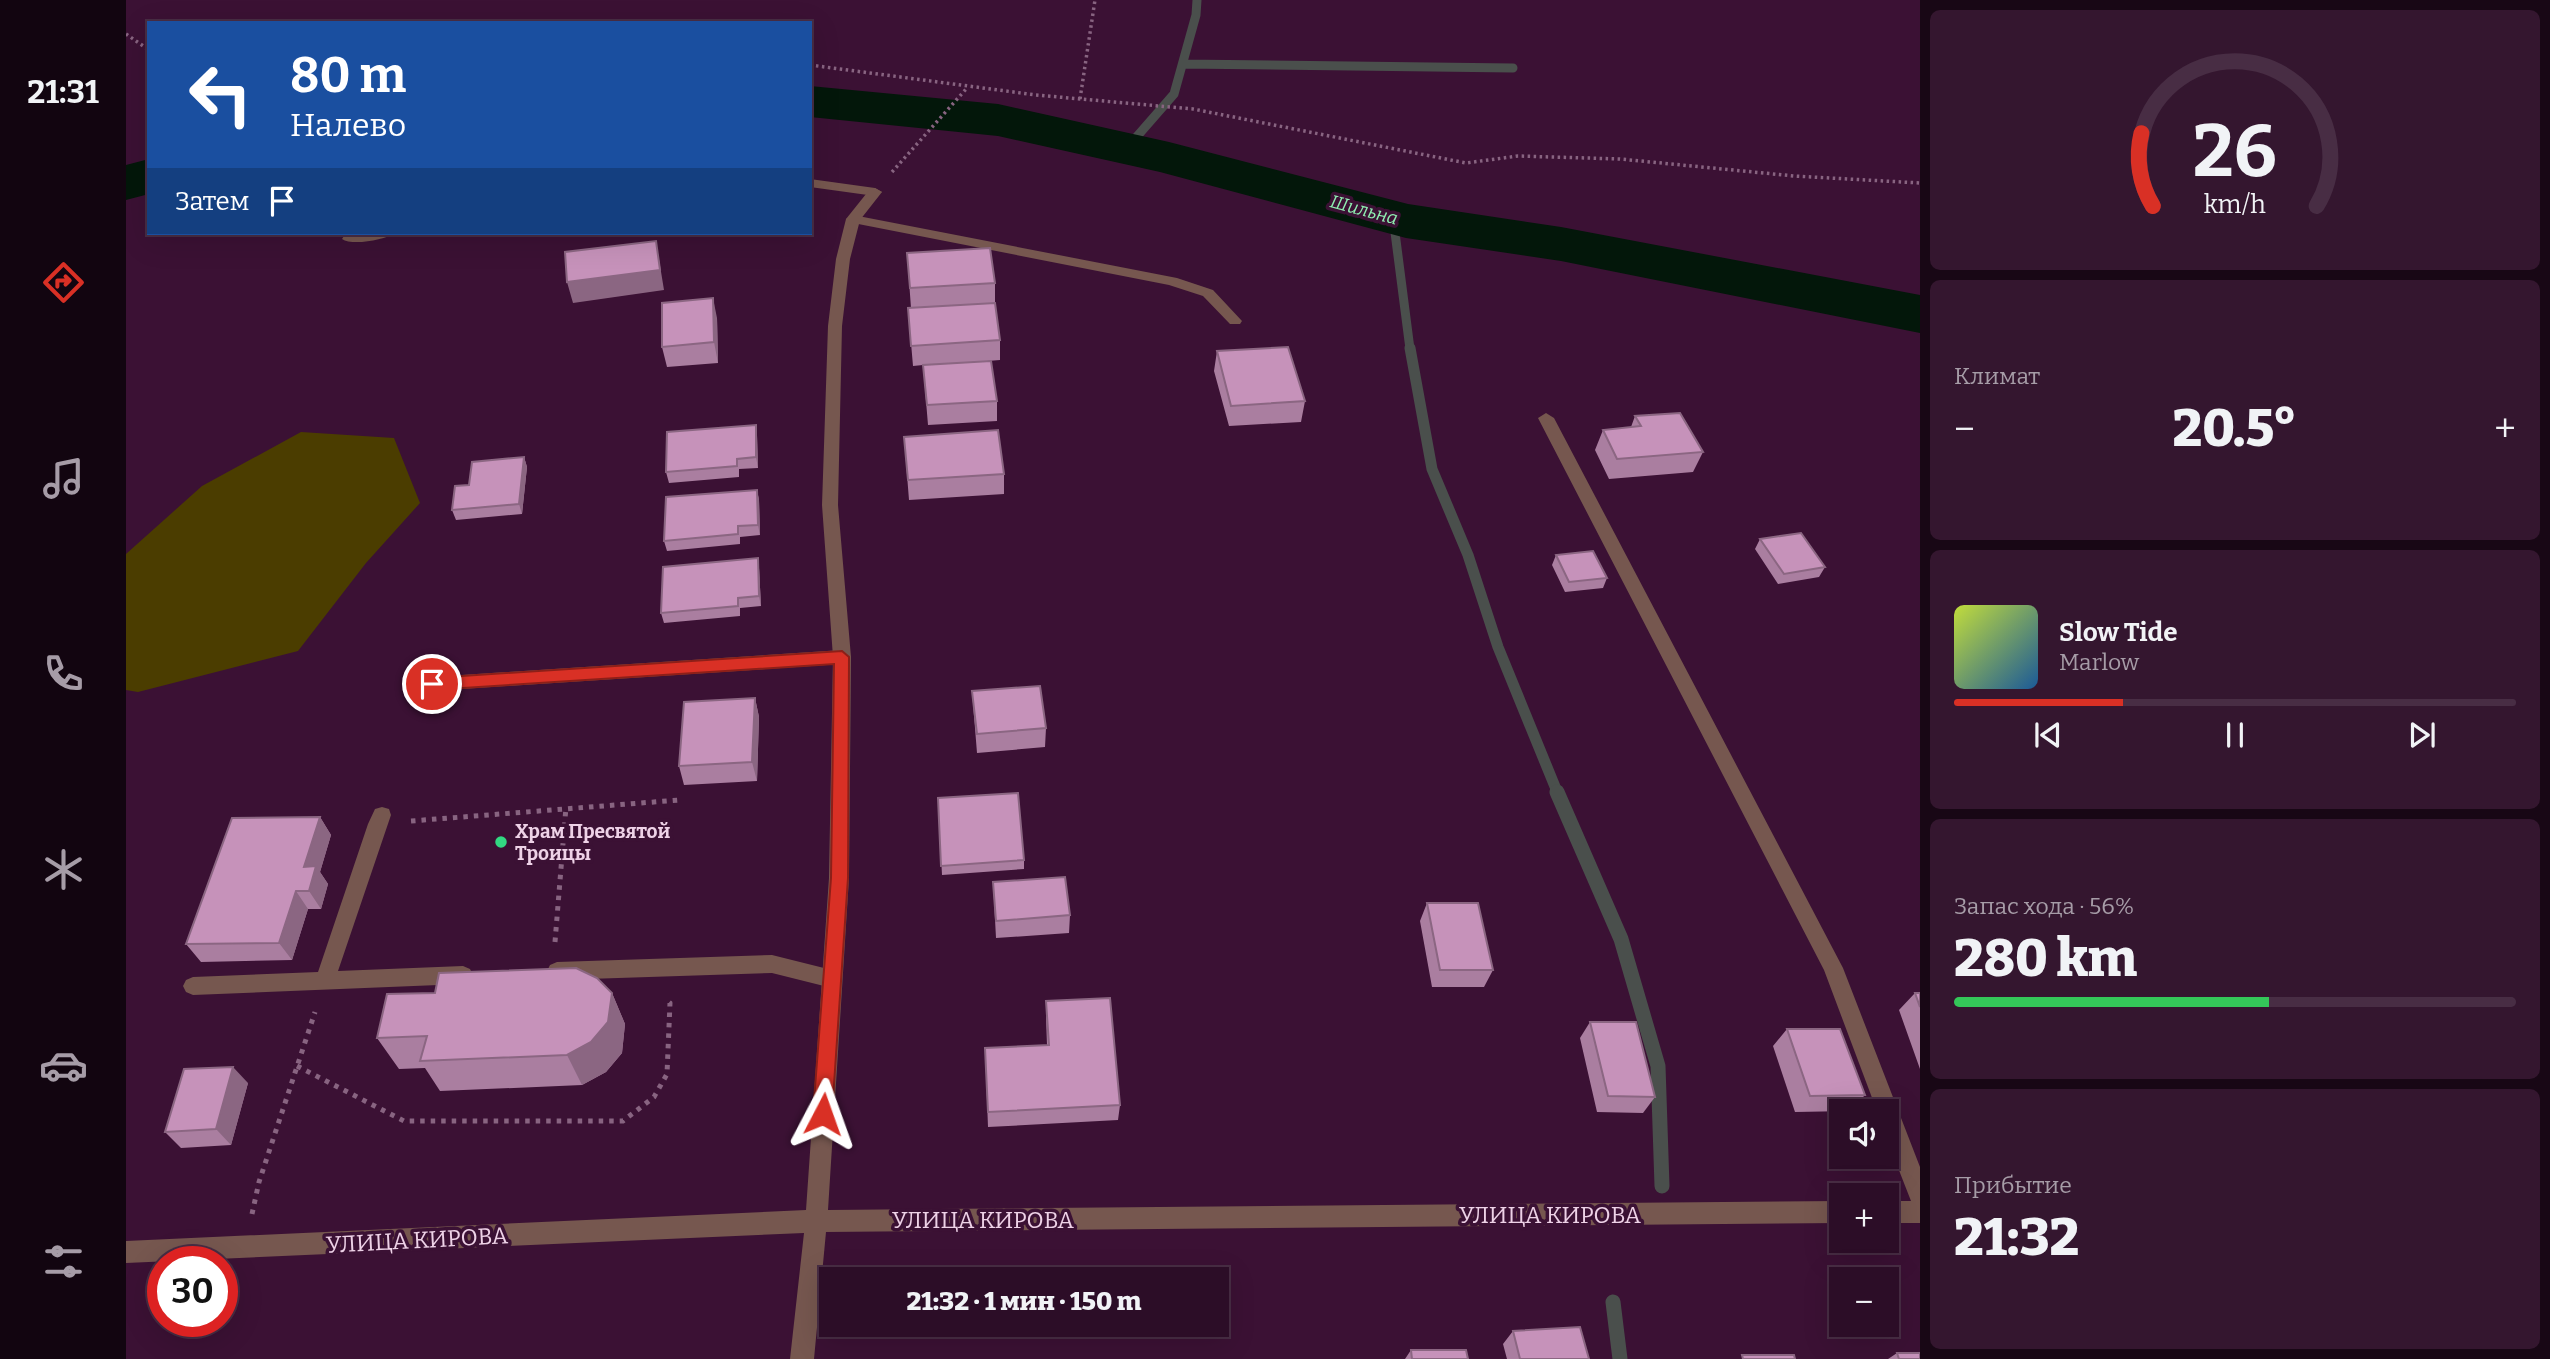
<!DOCTYPE html>
<html lang="ru">
<meta charset="utf-8">
<style>
body{margin:0;font-family:Bitter,serif;background:#34162f;color:#f1f3f6;height:100vh;display:flex;flex-direction:column;font-size:26px;white-space:nowrap}
*{box-sizing:border-box;margin:0}
p{font-size:23px;color:#a69ca7}
.icon{flex:none;width:38px;height:38px;fill:none;stroke:currentColor;stroke-width:2;stroke-linecap:round;stroke-linejoin:round}
.map{position:relative;flex:1;overflow:hidden}
.side{display:flex;flex-direction:column;gap:10px;padding:10px;background:#180715;width:630px}
.side>*{flex:none}
.top-card{position:absolute;left:21px;top:21px;width:665px;height:214px;border-radius:0px;box-shadow:0 7px 28px #0002,0 0 0 2px #482d44;background:#1a4fa0;color:#fff;overflow:hidden}
.fabs{position:absolute;left:1703px;top:1099px;display:grid;gap:14px}
.fabs a{display:grid;place-items:center;width:70px;height:70px;border-radius:0px;background:#2c0d27;box-shadow:0 7px 28px #0002,0 0 0 2px #482d44;font-size:35px}
.speed{position:absolute;left:21px;top:1246px;display:flex;gap:14px;font-size:35px;font-weight:700;text-align:center}
.speed>*{display:grid;place-content:center;width:91px;height:91px;border-radius:50%;background:#2c0d27;box-shadow:0 7px 28px #0002,0 0 0 2px #482d44;line-height:1}
.speed .limit{border:10px solid #d22;background:#fff;color:#111}
.pin{position:absolute;display:grid;place-items:center;width:60px;height:60px;color:#fff;margin:-30px;border:4px solid #fff;border-radius:50%;box-shadow:0 2px 7px #0007}
.me{position:absolute;width:77px;margin:-38px;rotate:4deg;stroke-linejoin:round;filter:drop-shadow(0 0 5px #0008)}
.turn{display:flex;align-items:center;gap:24px;height:147px;padding:0 28px;font-size:32px}
.turn .icon{width:91px;height:91px;stroke-width:2.5}
.turn b{display:block;font-size:49px;line-height:60px}
.then{display:flex;align-items:center;height:66px;padding:0 28px;background:#0003;gap:14px;font-size:26px}
.big{font-size:52px;font-weight:800;line-height:1.1}
.side .widget{flex:1;display:flex;flex-direction:column;justify-content:center;gap:10px;min-width:0;padding:0 24px;border-radius:10px;background:#34162f}
.side .dial{align-items:center;gap:0}
.dial svg{height:182px;overflow:visible;fill:none;stroke:#482d44;stroke-width:7;stroke-linecap:round;text-anchor:middle}
.dial text{fill:#f1f3f6;stroke:none}
.song{display:flex;align-items:center;gap:21px}
.cover{width:84px;height:84px;border-radius:10px;background:linear-gradient(135deg,hsl(70 70% 55%),hsl(210 70% 35%))}
.played{height:7px;border-radius:4px;background:linear-gradient(90deg,#d93025 30%,#482d44 30%)}
.keys{display:flex;justify-content:space-around;direction:ltr}
.heat{display:flex;justify-content:space-between;align-items:center;font-size:38px;direction:ltr}
.charge{height:10px;border-radius:5px;background:linear-gradient(90deg,#34c759 56%,#482d44 0)}
.trip{position:absolute;left:693px;top:1267px;width:410px;height:70px;border-radius:0px;background:#2c0d27;box-shadow:0 7px 28px #0002,0 0 0 2px #482d44;font-weight:800;line-height:70px;text-align:center}
main{display:flex;flex:1;min-height:0}
.menu{display:flex;flex-direction:column;width:126px;justify-content:space-around;align-items:center;background:#120510;color:#a69ca7}
.menu .icon{width:49px;height:49px}
.menu .selected{color:#d93025}
.menu b{font-size:32px;color:#f1f3f6}
.map>svg:first-child{display:block}
.green{fill:#4b3d00}
.lines{fill:none;stroke-linecap:round;stroke-linejoin:round}
.stream-far2{stroke:#4a4f4c;stroke-width:9}
.stream-far1{stroke:#4a4f4c;stroke-width:11}
.stream{stroke:#4a4f4c;stroke-width:15}
.river{fill:#03170a;fill-rule:evenodd}
.path-far1{stroke:#886481;stroke-width:3.5;stroke-dasharray:2.5 3.5;stroke-linecap:butt}
.path{stroke:#886481;stroke-width:5;stroke-dasharray:4.5 6;stroke-linecap:butt}
.lane{fill:#76574f;fill-rule:evenodd}
.street{fill:#76574f;fill-rule:evenodd}
.wall{fill:#aa7ea0}
.shaded-wall{fill:#8b6682}
.building{fill:#c692ba;stroke:#8b6682;stroke-width:2}
.route{fill:#d93025;stroke:#8d1f18;stroke-width:2}
.poi-dot{fill:#32d882;stroke:#3b1134;stroke-width:2.5}
.labels{text-anchor:middle;stroke-width:7;stroke-linejoin:round;paint-order:stroke}
.far-water-label{font-size:18px;font-style:italic;fill:#90f0b2;stroke:#3b1134}
.poi-label{font-size:19px;font-weight:bold;fill:#eed2e7;stroke:#3b1134;text-anchor:start}
.near-street-label{font-size:23px;fill:#eed2e7;stroke:#3b1134}
</style>
<main>
<nav class="menu">
<b>21:31</b>
<svg class="icon selected" aria-label="directions" viewBox="0 0 24 24"><path d="M12 3l9 9-9 9-9-9zM9 14v-3h6M13 9l2 2-2 2"/></svg>
<svg class="icon" aria-label="music" viewBox="0 0 24 24"><path d="M9 18V5l10-2v13"/><circle cx="6" cy="18" r="3"/><circle cx="16" cy="16" r="3"/></svg>
<svg class="icon" aria-label="phone" viewBox="0 0 24 24"><path d="M5 4h4l2 5-3 2q2 4 5 5l2-3 5 2v4C11 20 4 13 5 4z"/></svg>
<svg class="icon" aria-label="climate" viewBox="0 0 24 24"><path d="M12 3v18M4 7l16 10M4 17L20 7"/></svg>
<svg class="icon" aria-label="car" viewBox="0 0 24 24"><path d="M5 17H2v-5l4-1 3-4h7l3 4 3 1v5h-3M9 17h6M6 11h13"/><circle cx="7" cy="17" r="2"/><circle cx="17" cy="17" r="2"/></svg>
<svg class="icon" aria-label="filters" viewBox="0 0 24 24"><path d="M4 7h16M4 17h16"/><circle cx="9" cy="7" r="2"/><circle cx="15" cy="17" r="2"/></svg>
</nav>
<div class="map">
<svg width="1794" height="1359" viewBox="0 0 1794 1359">
<rect width="100%" height="100%" fill="#3b1134"/>
<path class="green" d="M175,432L268,438L294,503L240,563L172,651L12,692L0,690V554L76,486Z"/>
<g class="lines">
<path class="stream-far2" d="M1057,64L1387,68
M1000,149L1048,94L1070,15L1071,0
M1267,217L1284,349"/>
<path class="stream-far1" d="M1284,348L1306,469L1342,555L1372,647L1432,794"/>
<path class="stream" d="M1431,792L1495,939L1532,1066L1536,1186
M1487,1302L1494,1359"/>
<path class="river" d="M684,86L872,104L1043,142L1282,204L1435,227L1794,295V333L1435,261L1280,238L1034,172L872,136L684,117Z
M23,159V194L0,200V165Z"/>
<path class="path-far1" d="M0,34L23,50
M684,65L910,95L1067,109L1340,163L1392,156L1494,159L1668,176L1794,183
M954,99L969,0
M766,172L841,88"/>
<path class="path" d="M285,821L553,800
M429,942L440,807
M171,1066L278,1121H497L528,1097L541,1074L544,1003L539,999
M126,1214L133,1182L189,1012"/>
<path class="lane" d="M684,179L749,188L756,192L749,196L684,187Z
M727,215L1051,278L1087,290L1116,321L1114,324H1104L1077,296L1043,285L722,222L720,219Z
M237,233H269C259,240 226,246 216,239L218,236Z
M716,650L722,652L725,657L722,662L716,664L306,691L300,689L297,684L300,679L306,677Z
M256,807L263,809L265,815L212,971L337,966L344,969L347,975L344,981L337,984L67,995L60,992L57,986L60,980L67,977L192,972L242,824L249,809Z
M646,955L706,970L713,973L716,979L713,985L706,988L646,973L431,980L424,977L421,971L424,965L431,962Z"/>
<path class="street" d="M749,188L756,192L734,220L724,259L716,326L712,505L725,657L723,878L702,1210L1715,1201V1223L700,1232L688,1359H664L678,1233L0,1263V1241L680,1210L703,878L707,657L696,505L702,326L710,259L720,219L744,189Z
M1420,413L1428,418L1717,968L1794,1167V1223H1760V1201H1785L1760,1137V1111H1751L1698,970L1412,418Z"/>
</g>
<path class="wall" d="M781,253L869,283V303L874,340V360L823,364L871,401V421L802,425L797,365L787,366L782,308H785Z
M591,318L592,363L541,367L536,347Z
M1091,351L1179,401L1175,422L1103,426L1088,371Z
M1509,416L1577,452L1567,472L1483,479L1469,450L1477,430L1505,427Z
M630,425L631,435L632,468L613,469V477L543,483L540,472Z
M778,437L878,474V494L783,500Z
M398,457L401,467L396,514L330,520L326,510L343,485Z
M631,490L633,500L634,535L614,537V544L541,551L538,541Z
M1634,539L1699,567L1693,577L1652,584L1629,549Z
M1430,555L1481,578L1477,588L1439,592L1426,565Z
M633,568L635,606L614,608V616L538,623L535,613Z
M846,691L920,728L919,747L851,753Z
M629,698L633,717L631,781L558,785L553,766Z
M812,798L898,860V869L816,875Z
M194,817L205,835L194,872L202,884L195,909H182L166,960L75,962L60,944Z
M867,882L944,915L943,933L870,938Z
M1301,903L1367,970L1358,987H1306L1294,921Z
M486,993L499,1024L496,1053L480,1072L456,1085L314,1091L299,1068L273,1069L251,1038Z
M1789,993H1794V1069L1773,1010Z
M920,1001L994,1105L992,1120L862,1127L859,1048L921,1045L920,1018Z
M1464,1022L1529,1097L1517,1113L1471,1112L1454,1038Z
M1661,1029L1739,1095L1724,1111L1669,1112L1647,1046Z
M122,1083L105,1145L55,1148L39,1132Z
M1387,1331L1463,1359H1381L1377,1344Z
M1285,1350L1342,1359H1279Z
M1771,1353L1794,1359H1762Z"/>
<path class="shaded-wall" d="M530,241L538,290L447,303L441,282Z
M587,298L591,318L592,363L588,342Z
M630,425L631,435L632,468L630,457Z
M398,457L401,467L396,514L393,504Z
M631,490L633,500L634,535L632,525Z
M632,558L633,568L635,606L633,596Z
M629,698L633,717L631,781L626,762Z
M194,817L205,835L194,872L202,884L195,909L183,891L178,867Z
M170,891L182,909L166,960L153,943Z
M486,993L499,1024L496,1053L480,1072L456,1085L441,1055Z
M107,1067L122,1083L105,1145L90,1129Z"/>
<path class="building" d="M530,241L534,270L441,282L439,252Z
M864,248L869,283L784,288L781,253Z
M587,298L588,342L536,347V303Z
M869,303L874,340L785,346L782,308Z
M1162,347L1179,401L1105,406L1091,351Z
M865,361L871,401L801,405L797,365Z
M1554,413L1577,452L1491,459L1477,430L1515,426L1509,416Z
M630,425V457L611,459V466L540,472L541,432Z
M872,430L878,474L782,480L778,437Z
M398,457L393,504L326,510L329,486L343,485L346,462Z
M631,490L632,525L612,526V534L538,541L540,497Z
M1675,533L1699,567L1658,574L1634,539Z
M1467,551L1481,578L1443,582L1430,555Z
M632,558L633,596L612,598V606L535,613L537,567Z
M914,686L920,728L851,734L846,691Z
M629,698L626,762L553,766L558,702Z
M892,793L898,860L815,866L812,798Z
M194,817L178,867L190,866L183,891H170L153,943L60,944L106,818Z
M939,877L944,915L870,921L867,882Z
M1301,903H1352L1367,970H1314Z
M450,968L471,978L486,993L482,1022L465,1042L441,1055L294,1061L301,1036L251,1038L261,994L309,993L313,973Z
M1789,993H1794V1007Z
M984,998L994,1105L862,1112L859,1048L923,1045L920,1001Z
M1464,1022H1510L1529,1097L1482,1096Z
M1661,1029H1714L1739,1095L1684,1096Z
M107,1067L90,1129L39,1132L58,1069Z
M1454,1327L1463,1359H1394L1387,1331Z
M1285,1350H1340L1342,1359H1286Z
M1771,1353H1794V1359H1773Z
M1616,1355H1668L1669,1359H1617Z"/>
<path class="route" d="M716,651L723,657L722,878L706,1114L704,1120L697,1123L690,1120L687,1114L705,878L708,664L306,690L298,684L306,678Z"/>
<circle class="poi-dot" cx="375" cy="842" r="7"/>
<g class="labels">
<g class="far-water-label">
<text transform="translate(1238 210) rotate(15)" y="6">Шильна</text>
</g>
<g class="poi-label">
<text x="389" y="838">Храм Пресвятой<tspan x="389" dy="22">Троицы</tspan></text>
</g>
<g class="near-street-label">
<text x="1424" y="1223">УЛИЦА КИРОВА</text>
<text x="857" y="1228">УЛИЦА КИРОВА</text>
<text transform="translate(291 1240) rotate(-3)" y="8">УЛИЦА КИРОВА</text>
</g>
</g>
</svg>
<div class="fabs">
<a><svg class="icon" aria-label="sound" viewBox="0 0 24 24"><path d="M4 9h4l5-4v14l-5-4H4zM17 9q2 3 0 6"/></svg></a>
<a>+</a>
<a>−</a>
</div>
<div class="speed"><div class="limit">30</div></div>
<div class="pin" style="left:306px;top:684px;background:#d93025"><svg class="icon" aria-label="arrive" viewBox="0 0 24 24"><path d="M6 21V4h12l-3 4 3 4H6"/></svg></div>
<svg class="me" style="left:697px;top:1114px" viewBox="-20 -20 40 40"><path d="M0-17L14 15 0 8-14 15z" fill="#d93025" stroke="#fff" stroke-width="4"/></svg>
<div class="trip">21:32 · 1 мин · 150 m</div>
<div class="top-card">
<div class="turn"><svg class="icon" aria-label="left" viewBox="0 0 24 24"><path d="M17 20v-9H6M10 6l-5 5 5 5"/></svg><div><b>80 m</b>Налево</div></div>
<div class="then">Затем<svg class="icon" aria-label="arrive" viewBox="0 0 24 24"><path d="M6 21V4h12l-3 4 3 4H6"/></svg></div>
</div>
</div>
<section class="side">
<div class="widget dial"><svg viewBox="0 0 100 80">
<path d="M14 69A42 42 0 1 1 86 69"/>
<path d="M14 69A42 42 0 0 1 9 37" stroke="#d93025"/>
<text x="50" y="56" font-size="32" font-weight="700">26</text>
<text x="50" y="72" font-size="11">km/h</text>
</svg></div>
<div class="widget"><p>Климат</p>
<div class="heat"><a>−</a><b class="big">20.5°</b><a>+</a></div>
</div>
<div class="widget">
<div class="song"><i class="cover"></i><div><b>Slow Tide</b><p>Marlow</p></div></div>
<div class="played"></div>
<div class="keys"><svg class="icon" aria-label="previous" viewBox="0 0 24 24"><path d="M18 5L8 12l10 7zM5 5v14"/></svg><svg class="icon" aria-label="pause" viewBox="0 0 24 24"><path d="M8 5v14M16 5v14"/></svg><svg class="icon" aria-label="next" viewBox="0 0 24 24"><path d="M6 5l10 7-10 7zM19 5v14"/></svg></div>
</div>
<div class="widget"><p>Запас хода · 56%</p><b class="big">280 km</b><div class="charge"></div></div>
<div class="widget"><p>Прибытие</p><b class="big">21:32</b></div>
</section>
</main>
